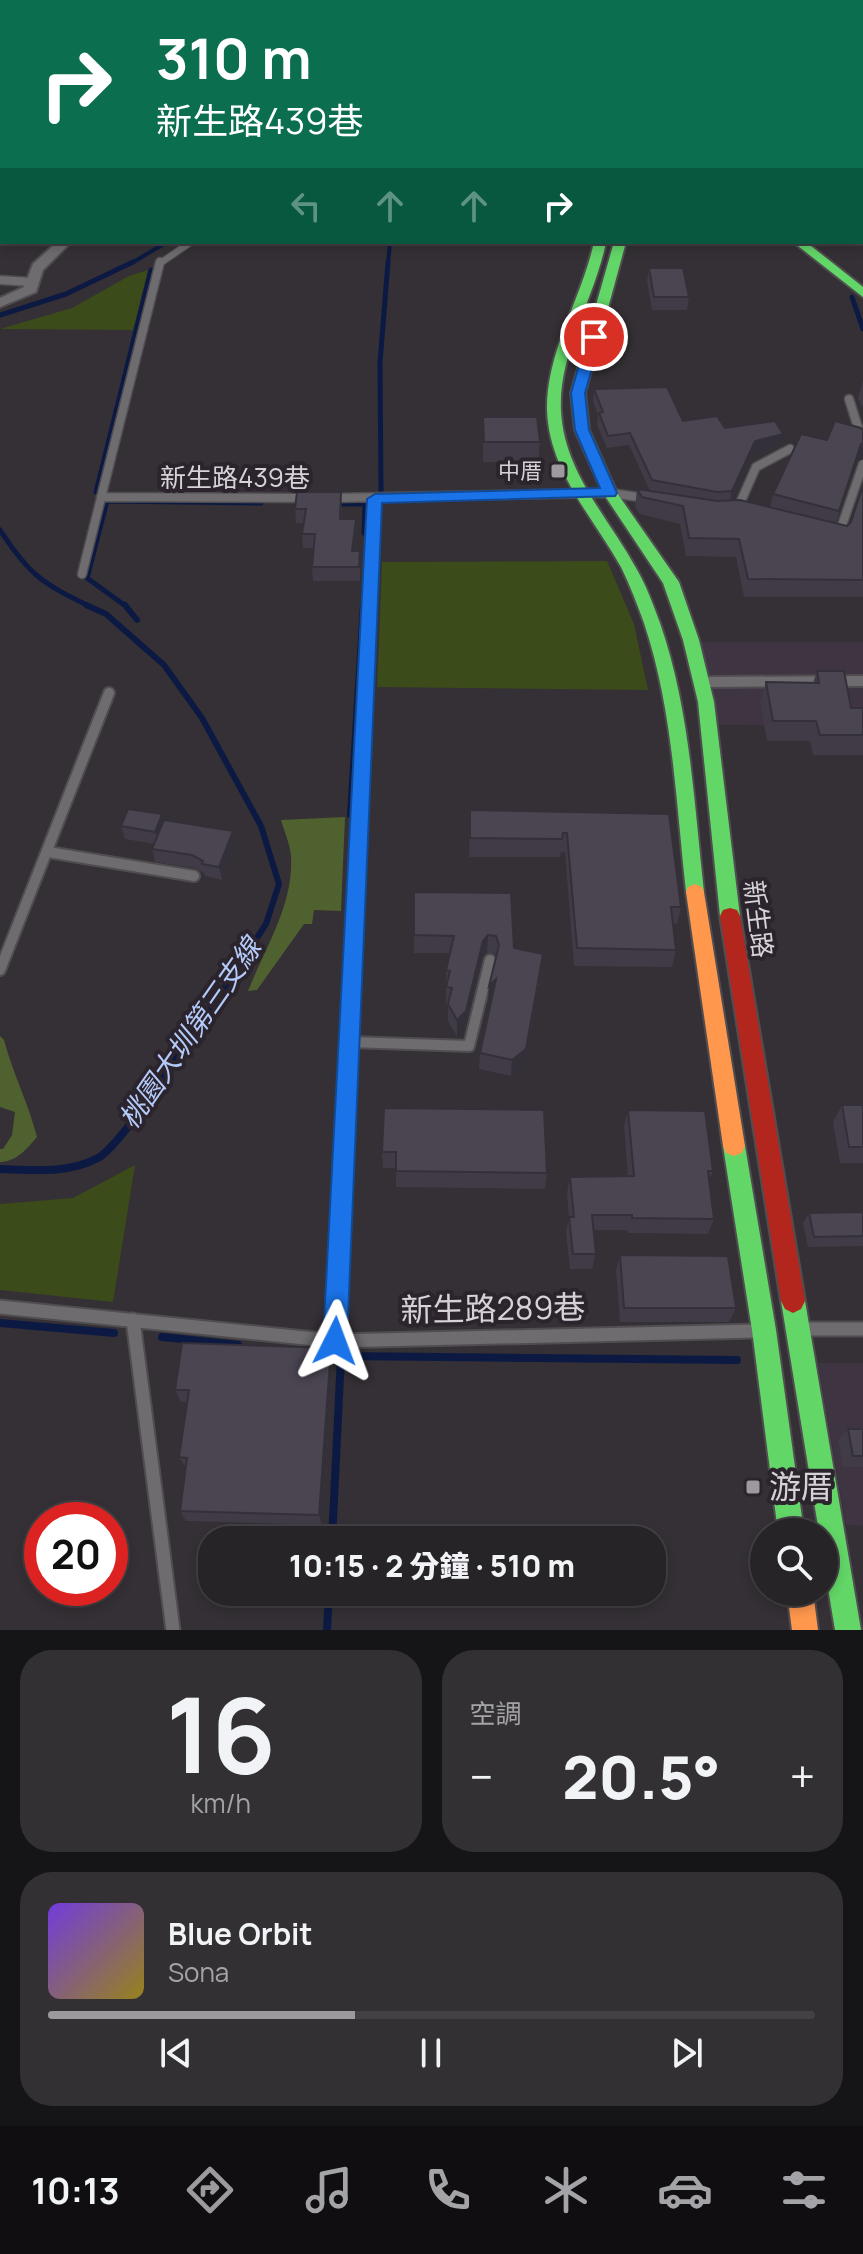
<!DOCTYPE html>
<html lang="zh-TW">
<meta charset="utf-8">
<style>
body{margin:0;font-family:Manrope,"Noto Sans TC",sans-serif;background:#333034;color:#f1f3f6;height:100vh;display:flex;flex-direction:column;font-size:30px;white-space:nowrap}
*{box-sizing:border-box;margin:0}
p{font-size:26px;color:#a4a4a8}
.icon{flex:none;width:44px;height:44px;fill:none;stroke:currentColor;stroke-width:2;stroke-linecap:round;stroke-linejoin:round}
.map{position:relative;height:1630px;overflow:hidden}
.drawer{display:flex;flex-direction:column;gap:20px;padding:20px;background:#151416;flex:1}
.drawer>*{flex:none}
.banner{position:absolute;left:0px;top:0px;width:864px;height:244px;box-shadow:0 4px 12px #0003,0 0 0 2px #434145;background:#0b6e4f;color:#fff;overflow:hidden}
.fabs{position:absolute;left:750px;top:1518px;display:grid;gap:16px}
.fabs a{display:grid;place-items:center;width:88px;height:88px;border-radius:50%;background:#272428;box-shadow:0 4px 12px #0003,0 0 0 2px #434145;font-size:40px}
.speed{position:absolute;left:24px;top:1502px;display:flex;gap:16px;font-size:40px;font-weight:700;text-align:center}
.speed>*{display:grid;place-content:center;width:104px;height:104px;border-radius:50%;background:#272428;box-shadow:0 4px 12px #0003,0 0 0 2px #434145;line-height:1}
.speed .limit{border:12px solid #d22;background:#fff;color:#111}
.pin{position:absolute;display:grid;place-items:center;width:68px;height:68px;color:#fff;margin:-34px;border:4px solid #fff;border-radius:50%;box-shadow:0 2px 8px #0007}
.me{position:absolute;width:88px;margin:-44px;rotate:3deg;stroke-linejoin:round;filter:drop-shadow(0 0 6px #0008)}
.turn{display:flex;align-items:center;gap:28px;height:168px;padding:0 24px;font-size:36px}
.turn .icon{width:104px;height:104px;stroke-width:2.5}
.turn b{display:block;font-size:56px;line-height:68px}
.lanes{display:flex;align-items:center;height:76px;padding:0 24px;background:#0003;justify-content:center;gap:40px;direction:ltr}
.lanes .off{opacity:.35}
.big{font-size:60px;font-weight:800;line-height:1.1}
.drawer .card{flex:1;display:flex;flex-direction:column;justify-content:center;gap:12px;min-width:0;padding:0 28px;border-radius:32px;background:#333034}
.drawer .dial{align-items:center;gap:0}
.dial b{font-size:104px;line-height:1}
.song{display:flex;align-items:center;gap:24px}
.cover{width:96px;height:96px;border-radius:12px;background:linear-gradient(135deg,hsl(260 70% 55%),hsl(50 70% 35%))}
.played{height:8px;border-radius:4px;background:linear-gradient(90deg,#9d999f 40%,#434145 40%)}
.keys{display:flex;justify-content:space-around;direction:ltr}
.heat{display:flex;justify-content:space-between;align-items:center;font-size:44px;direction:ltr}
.drawer .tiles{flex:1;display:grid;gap:20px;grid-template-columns:1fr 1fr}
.card:last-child{grid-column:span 2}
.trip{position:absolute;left:198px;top:1526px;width:468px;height:80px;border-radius:32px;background:#272428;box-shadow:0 4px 12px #0003,0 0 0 2px #434145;font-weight:800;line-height:80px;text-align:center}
.tabs{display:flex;height:128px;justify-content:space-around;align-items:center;background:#100e10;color:#a4a4a8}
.tabs .icon{width:56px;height:56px}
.tabs .on{color:#9d999f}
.tabs b{font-size:36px;color:#f1f3f6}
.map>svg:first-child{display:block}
.built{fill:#3e3442}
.green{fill:#3b4b19}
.forest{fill:#506130}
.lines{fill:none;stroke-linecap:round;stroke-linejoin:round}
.stream-far3{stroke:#0c1a43;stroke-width:4}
.stream-far2{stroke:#0c1a43;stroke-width:5}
.stream-far1{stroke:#0c1a43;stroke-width:6}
.stream{stroke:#0c1a43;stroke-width:8}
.lane-far3-casing{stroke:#504d51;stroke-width:8}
.lane-far2-casing{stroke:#504d51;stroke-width:11}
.lane-far1-casing{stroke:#504d51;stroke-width:14}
.lane-casing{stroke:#504d51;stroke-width:17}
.street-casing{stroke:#504d51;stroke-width:4}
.fast-casing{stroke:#504d51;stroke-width:4}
.slow-casing{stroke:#504d51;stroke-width:4}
.jam-casing{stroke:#504d51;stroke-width:4}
.lane-far3{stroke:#6e6c6f;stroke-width:6}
.lane-far2{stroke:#6e6c6f;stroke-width:8}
.lane-far1{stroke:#6e6c6f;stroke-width:10}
.lane{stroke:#6e6c6f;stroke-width:13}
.street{fill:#6e6c6f;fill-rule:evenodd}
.fast{fill:#63d668;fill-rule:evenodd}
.slow{fill:#ff974d;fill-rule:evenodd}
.jam{fill:#b3261e;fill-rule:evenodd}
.wall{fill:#403b47}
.shaded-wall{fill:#343039}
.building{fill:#4b4552;stroke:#343039;stroke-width:2}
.route{fill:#1a73e8;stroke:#114b97;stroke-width:2}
.poi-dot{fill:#9d999f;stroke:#2b242d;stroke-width:3}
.labels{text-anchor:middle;stroke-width:8;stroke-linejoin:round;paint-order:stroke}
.far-poi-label{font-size:22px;fill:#d6d2d8;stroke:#2b242d;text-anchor:end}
.street-label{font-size:26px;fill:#d6d2d8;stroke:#2b242d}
.water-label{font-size:28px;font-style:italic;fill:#b4caf9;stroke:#2b242d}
.near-street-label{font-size:32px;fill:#d6d2d8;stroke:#2b242d}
.near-poi-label{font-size:32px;fill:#d6d2d8;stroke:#2b242d;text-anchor:start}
</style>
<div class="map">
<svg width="863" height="1630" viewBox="0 0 863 1630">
<rect width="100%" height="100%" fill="#343035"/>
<path class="built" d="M698,642H863V726L717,725Z
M818,1363H863V1526L846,1525Z"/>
<path class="green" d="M148,270L133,330L0,329L72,308L129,276Z
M607,561L634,624L648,690L377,687L382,562Z
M135,1165L113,1302L0,1290V1204L73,1198Z"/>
<path class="forest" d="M345,817L341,911L314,910L312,924H304L257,990L248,991C265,948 294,904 291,856C290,844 284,831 281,820Z
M0,1036L4,1040C13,1074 28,1102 37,1137C26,1150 17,1161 0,1162V1149H3L12,1135L15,1112L0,1107Z"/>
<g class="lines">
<path class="stream-far3" d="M130,264L167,242
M388,264L390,242"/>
<path class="stream-far2" d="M852,297L863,329
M0,315L66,294L133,262
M96,492L151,270
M381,493L380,363L388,262
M336,504H365L364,533
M0,530C30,576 42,583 91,607
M127,607L87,578L107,501L261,503
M363,607L364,590"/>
<path class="stream-far1" d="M86,605L106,614L164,665L202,718L261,826L279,884L266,924L182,1052
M125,605L137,620
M350,815L363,605"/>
<path class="stream" d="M0,1169C33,1170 68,1174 98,1158C118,1147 168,1072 183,1050
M0,1323L114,1333
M162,1337L238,1345
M332,1540L341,1356L737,1360
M327,1630L329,1592"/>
<g class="lane-far3-casing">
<path id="lane-far3" d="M159,264L191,242"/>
</g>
<g class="lane-far2-casing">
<path id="lane-far2" d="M0,280L30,282
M849,399L863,443
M101,497L307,498
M331,498L610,493L646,498
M737,510L756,467L790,449
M838,537L863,464
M82,574L160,262
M370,607L375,499"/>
</g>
<g class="lane-far1-casing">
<path id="lane-far1" d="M703,682L863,681
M48,852L194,876
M0,970L109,693
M350,1042L469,1046L490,960
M349,1052L370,605"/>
</g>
<g class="lane-casing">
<path id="lane" d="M0,1307L335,1341L756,1331
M133,1320L173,1630
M804,1329H863
M335,1341L349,1050"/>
</g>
<g class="street-casing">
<path id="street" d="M733,0H743V2H733Z
M57,242H71L43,270L36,292L0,307V298L24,287L33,264Z"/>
</g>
<g class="fast-casing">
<path id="fast" d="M396,0H407L409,2H398Z
M542,0H553L555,2H544Z
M758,0H768L757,2Z
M862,223L863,224V232L862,231Z
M594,242H606C595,298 558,353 561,411C564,472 608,517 636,568C646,585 653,604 660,623C690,709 694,803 704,892L702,897H688L686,892C676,803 673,709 644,623C637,604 630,585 621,567C593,517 549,471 547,410C546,352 582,298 594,242Z
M614,242H626L585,393L589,430L617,493L679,582L699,640L714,702L740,916L737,922L730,924L723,922L720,916L698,702L683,640L663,583L603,493L575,430L571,393Z
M793,242H806L863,287V297Z
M734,1136L742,1139L745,1146L776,1330L804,1532H778L752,1330L723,1146L726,1139Z
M793,1289L801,1293L805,1301L861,1630H835L824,1564V1532H819L781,1301L785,1293Z"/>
</g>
<g class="slow-casing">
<path id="slow" d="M423,0H436L438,2H425Z
M745,0H755L744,2Z
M695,884L702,887L704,892L745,1146L742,1153L734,1156L726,1153L723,1146L686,892L688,887Z
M787,1592H813L818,1630H792Z"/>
</g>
<g class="jam-casing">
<path id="jam" d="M489,0H504L506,2H491Z
M862,161H863V168H862Z
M730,908L737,910L740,916L805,1301L801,1309L793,1313L785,1309L781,1301L720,916L723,910Z"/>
</g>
<use href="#lane-far3" class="lane-far3"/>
<use href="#lane-far2" class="lane-far2"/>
<use href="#lane-far1" class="lane-far1"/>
<use href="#lane" class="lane"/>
<use href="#street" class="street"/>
<use href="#fast" class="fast"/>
<use href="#slow" class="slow"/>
<use href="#jam" class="jam"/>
</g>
<path class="wall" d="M34,0H116L114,2H41L34,1Z
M649,268L689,297L687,310H652L647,281Z
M863,381V408L858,398Z
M594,389L683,421L725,428L780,446L753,453L731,500L770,507L773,494L827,440L863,430V459L856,462L836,524L847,526L851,522L863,485V597H744L736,557L686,556L680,524L640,514L635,507L637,489L650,491L629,445L607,448L597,425L598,415L593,401Z
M483,417L540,442L538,462H483Z
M342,506L341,519H356L357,533L355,551H360V581H313L312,567L314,548H303L302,534L304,523H296L295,509Z
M817,671L851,708H863V755H813L810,741H767L760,702L766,682L813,683Z
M470,810L669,814L681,907L677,924H673L676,950L672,967L574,966L565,852H561L560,857H469Z
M162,814L164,820L233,831L235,844L222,880L205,876L204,873L195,868L155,862L152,849L154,844L125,839L121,826Z
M511,893L514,948L541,971L525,1065L511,1076L479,1069L480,1053L491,999L488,1003L489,986L496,957L495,954L487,953L482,958L465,1028L457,1037L448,1021V1004H446V970L450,953H414V935Z
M842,1105H863V1163H840L833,1122Z
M384,1108L547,1173L545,1189L396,1187V1168H383L382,1152Z
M628,1110L713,1171L709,1181L714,1219L708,1234L628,1233L627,1230H593L596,1254L592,1269H570L566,1232L569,1217L567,1193L570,1177L628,1176L624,1126Z
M863,1212V1246L808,1247L803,1223L809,1213Z
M620,1255L736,1308L729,1322H620L616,1270Z
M331,1348L333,1361L322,1525L186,1521L180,1511L186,1468L179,1457L187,1402H181L175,1390Z
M848,1429H863V1467H843L838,1440Z"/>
<path class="shaded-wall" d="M783,434L780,446L753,453L729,503L732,491L755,441Z
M861,444H863V459L856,462L834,529Z
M356,519L357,533L353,565L352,551Z
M162,814L166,827L159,845L155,832Z
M233,831L235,844L222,880L219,867Z
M488,935L487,953L482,958L465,1028L457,1037V1020L483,941Z
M543,954L525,1065L511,1076L512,1060Z
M496,979L495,996L488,1003L489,986Z
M331,1348L333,1361L322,1525L319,1515Z"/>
<path class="building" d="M57,0H106L104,2H68Z
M197,0H254L256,2H184Z
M340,0H383L386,2H343Z
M778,0H863V12L862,2H776Z
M2,166V225H0V168Z
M649,268H683L689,297H654Z
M667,387L683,421L717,416L725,428L775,421L783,434L755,441L732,491L717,492L652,480L630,433L608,436L599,413L603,412L594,389Z
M483,417H537L540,442H484Z
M835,421L861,428L863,430V444H861L839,511L773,494L801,434L827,440Z
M863,485V580L748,579L739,539L689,538L683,506L642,497L637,489L717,501L740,500L847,526L851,522Z
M297,492H341L340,519H356L352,551H360L359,567H312L315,534H302L306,509H295Z
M817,671H844L851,708H863V735H820L816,721H773L766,682L819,683Z
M128,809L162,814L155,832L121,826Z
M470,810L669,814L681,907H671L676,950L577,948L567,833H563L562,839L470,838Z
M164,820L233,831L219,867L202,864L203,861L192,855L152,849Z
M414,892L511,893L514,948L543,954L526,1049L512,1060L480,1053L496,979L489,986L499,945L496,936L488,935L483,941L466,1011L457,1020L448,1004L452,988L446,987L450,971L446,970L454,936L414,935Z
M842,1105H863V1147H849Z
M384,1108L544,1110L547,1173L396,1171V1152H382Z
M628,1110L705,1111L713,1171H708L714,1219L632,1218V1215H592L596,1254H573L569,1217H574L570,1177L634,1176Z
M863,1212V1236L814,1237L809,1213Z
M620,1255L728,1256L736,1308H624Z
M182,1343L331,1348L319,1515L180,1511L187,1458L179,1457L189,1390H175Z
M848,1429H863V1456H853Z"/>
<path class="route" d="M594,333L601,337L585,393L589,430L617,493L615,496L382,503L347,1341L343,1349L335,1353L327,1349L323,1341L367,499L375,494L600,488L575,430L571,393L587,337Z"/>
<g class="poi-dot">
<rect x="550" y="463" width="16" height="16" rx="4"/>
<rect x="745" y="1479" width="16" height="16" rx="4"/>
</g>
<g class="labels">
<g class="far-poi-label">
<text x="542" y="479">中厝</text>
</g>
<g class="street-label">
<text x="235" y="487">新生路439巷</text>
<text transform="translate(758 919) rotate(83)" y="9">新生路</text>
</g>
<g class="water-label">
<text transform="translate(190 1033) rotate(-55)" y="10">桃園大圳第三支線</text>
</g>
<g class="near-street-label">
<text transform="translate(493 1309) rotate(-1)" y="11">新生路289巷</text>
</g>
<g class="near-poi-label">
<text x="769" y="1498">游厝</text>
</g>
</g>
</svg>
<div class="fabs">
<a><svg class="icon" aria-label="search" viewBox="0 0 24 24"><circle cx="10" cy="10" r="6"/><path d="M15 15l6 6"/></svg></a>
</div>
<div class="speed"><div class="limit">20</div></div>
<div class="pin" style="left:594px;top:337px;background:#d93025"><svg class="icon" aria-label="arrive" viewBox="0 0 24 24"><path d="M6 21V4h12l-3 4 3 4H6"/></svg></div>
<svg class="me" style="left:335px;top:1341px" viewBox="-20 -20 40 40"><path d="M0-17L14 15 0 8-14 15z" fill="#1a73e8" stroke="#fff" stroke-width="4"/></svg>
<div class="trip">10:15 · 2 分鐘 · 510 m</div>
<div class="banner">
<div class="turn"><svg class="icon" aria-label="right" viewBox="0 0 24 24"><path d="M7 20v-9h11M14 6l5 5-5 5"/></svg><div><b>310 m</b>新生路439巷</div></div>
<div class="lanes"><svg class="icon off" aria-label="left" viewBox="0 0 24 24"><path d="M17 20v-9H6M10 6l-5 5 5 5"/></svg><svg class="icon off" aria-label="ahead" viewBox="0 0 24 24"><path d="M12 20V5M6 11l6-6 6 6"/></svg><svg class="icon off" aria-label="ahead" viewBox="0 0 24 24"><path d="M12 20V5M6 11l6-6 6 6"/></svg><svg class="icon" aria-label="right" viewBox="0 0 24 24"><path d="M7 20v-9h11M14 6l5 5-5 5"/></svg></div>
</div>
</div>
<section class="drawer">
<div class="tiles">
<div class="card dial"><b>16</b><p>km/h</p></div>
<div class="card"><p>空調</p>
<div class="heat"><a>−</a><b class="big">20.5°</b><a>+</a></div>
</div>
<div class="card">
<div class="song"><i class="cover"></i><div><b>Blue Orbit</b><p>Sona</p></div></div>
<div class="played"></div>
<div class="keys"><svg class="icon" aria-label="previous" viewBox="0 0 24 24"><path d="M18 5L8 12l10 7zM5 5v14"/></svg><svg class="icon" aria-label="pause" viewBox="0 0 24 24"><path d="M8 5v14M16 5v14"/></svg><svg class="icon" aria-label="next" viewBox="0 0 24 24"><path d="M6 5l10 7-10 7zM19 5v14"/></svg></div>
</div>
</div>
</section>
<nav class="tabs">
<b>10:13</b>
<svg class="icon on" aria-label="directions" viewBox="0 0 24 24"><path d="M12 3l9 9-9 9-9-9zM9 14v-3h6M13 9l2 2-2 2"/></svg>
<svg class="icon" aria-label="music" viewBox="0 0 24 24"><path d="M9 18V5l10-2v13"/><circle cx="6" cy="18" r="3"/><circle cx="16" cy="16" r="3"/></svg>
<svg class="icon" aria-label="phone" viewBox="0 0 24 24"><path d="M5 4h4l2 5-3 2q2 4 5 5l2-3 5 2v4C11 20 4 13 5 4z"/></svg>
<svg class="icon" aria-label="climate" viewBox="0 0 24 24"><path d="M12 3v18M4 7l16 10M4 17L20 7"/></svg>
<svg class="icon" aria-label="car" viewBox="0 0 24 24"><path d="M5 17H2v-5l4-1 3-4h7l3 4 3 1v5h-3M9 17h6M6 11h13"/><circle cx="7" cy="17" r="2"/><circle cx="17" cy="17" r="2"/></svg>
<svg class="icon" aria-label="filters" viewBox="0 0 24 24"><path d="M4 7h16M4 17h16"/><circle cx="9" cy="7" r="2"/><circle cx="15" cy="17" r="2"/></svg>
</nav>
